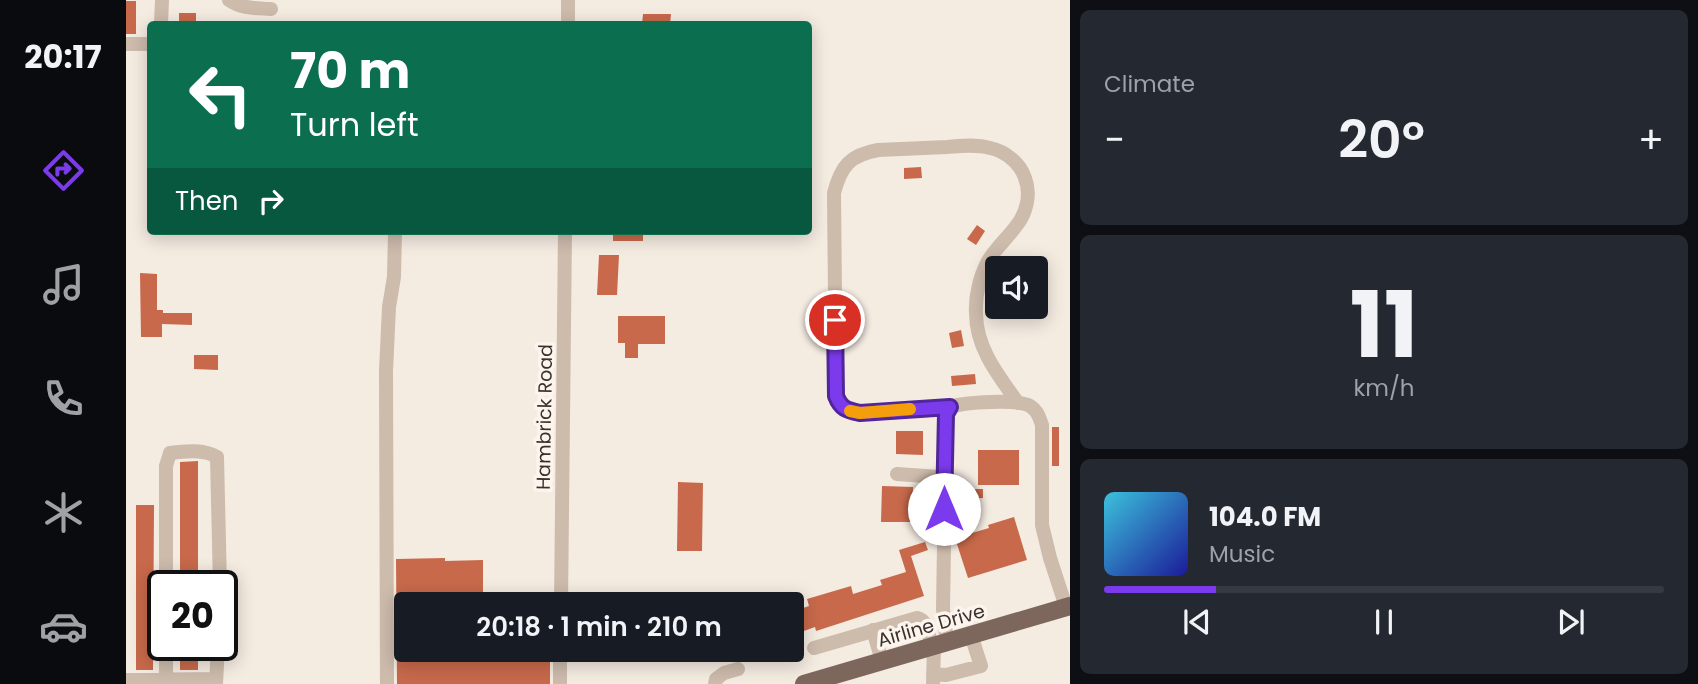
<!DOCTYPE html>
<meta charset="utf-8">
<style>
body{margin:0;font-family:Poppins,sans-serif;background:#242831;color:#f1f3f6;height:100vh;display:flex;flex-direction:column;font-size:26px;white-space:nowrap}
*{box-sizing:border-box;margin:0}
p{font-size:23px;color:#9ea1a6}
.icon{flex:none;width:38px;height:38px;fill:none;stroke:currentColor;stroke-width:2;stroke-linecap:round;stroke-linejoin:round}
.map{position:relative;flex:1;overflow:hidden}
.details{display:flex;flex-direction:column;gap:10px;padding:10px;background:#0d0f14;width:628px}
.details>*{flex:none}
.banner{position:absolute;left:21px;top:21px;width:665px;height:214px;border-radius:7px;box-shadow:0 4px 18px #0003;background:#0b6e4f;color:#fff;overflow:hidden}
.tools{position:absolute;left:859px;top:256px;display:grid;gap:14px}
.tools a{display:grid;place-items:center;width:63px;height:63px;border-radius:7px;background:#171b24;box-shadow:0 4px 18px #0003;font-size:35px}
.speed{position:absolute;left:21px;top:570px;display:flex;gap:14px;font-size:35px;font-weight:700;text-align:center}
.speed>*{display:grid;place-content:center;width:91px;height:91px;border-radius:50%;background:#171b24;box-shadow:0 4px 18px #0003;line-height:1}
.speed .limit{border:4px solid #111;border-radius:10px;background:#fff;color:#111}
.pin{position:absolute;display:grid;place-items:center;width:60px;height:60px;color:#fff;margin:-30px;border:4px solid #fff;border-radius:50%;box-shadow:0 2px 7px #0007}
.me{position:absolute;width:77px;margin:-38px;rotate:0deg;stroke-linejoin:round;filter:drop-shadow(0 0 5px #0008)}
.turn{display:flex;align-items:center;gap:24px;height:147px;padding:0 28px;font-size:32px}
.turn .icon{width:91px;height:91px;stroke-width:2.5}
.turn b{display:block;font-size:49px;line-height:60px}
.then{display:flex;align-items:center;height:66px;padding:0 28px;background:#0003;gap:14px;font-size:26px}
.big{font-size:52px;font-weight:600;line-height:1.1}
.details .card{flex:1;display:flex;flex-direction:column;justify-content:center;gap:10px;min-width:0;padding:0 24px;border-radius:10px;background:#242831}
.details .dial{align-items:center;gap:0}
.dial b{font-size:91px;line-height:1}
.song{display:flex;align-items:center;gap:21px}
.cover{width:84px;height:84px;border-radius:10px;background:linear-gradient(135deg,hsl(190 70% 55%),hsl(240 70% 35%))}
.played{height:7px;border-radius:4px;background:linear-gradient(90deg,#7c3aed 20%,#363941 20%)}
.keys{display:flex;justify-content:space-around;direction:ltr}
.heat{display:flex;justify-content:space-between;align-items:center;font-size:38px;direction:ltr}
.trip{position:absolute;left:268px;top:592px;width:410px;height:70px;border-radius:7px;background:#171b24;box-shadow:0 4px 18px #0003;font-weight:600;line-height:70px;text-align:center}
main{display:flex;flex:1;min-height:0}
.tab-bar{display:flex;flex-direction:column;width:126px;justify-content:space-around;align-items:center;background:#090b0e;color:#9ea1a6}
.tab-bar .icon{width:49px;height:49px}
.tab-bar .on{color:#7c3aed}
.tab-bar b{font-size:32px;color:#f1f3f6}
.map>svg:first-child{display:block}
.building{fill:#c8694b}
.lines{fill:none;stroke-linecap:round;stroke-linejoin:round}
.minor{stroke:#cdbbac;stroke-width:14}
.major{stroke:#7d675c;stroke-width:18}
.route-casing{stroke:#51269a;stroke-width:18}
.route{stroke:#7c3aed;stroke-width:12}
.slow{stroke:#f59e0b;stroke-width:12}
.labels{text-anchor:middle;stroke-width:7;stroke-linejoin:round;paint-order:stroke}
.street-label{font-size:19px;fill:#3b302b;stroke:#fbf5ee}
</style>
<main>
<nav class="tab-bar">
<b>20:17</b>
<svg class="icon on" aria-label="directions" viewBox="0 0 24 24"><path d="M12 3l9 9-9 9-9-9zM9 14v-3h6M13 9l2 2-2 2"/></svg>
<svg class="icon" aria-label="music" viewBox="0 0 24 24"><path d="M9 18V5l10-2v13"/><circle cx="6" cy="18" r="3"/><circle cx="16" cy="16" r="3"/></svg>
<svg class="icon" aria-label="phone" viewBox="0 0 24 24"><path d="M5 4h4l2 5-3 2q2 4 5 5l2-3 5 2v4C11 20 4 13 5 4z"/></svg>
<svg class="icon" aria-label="climate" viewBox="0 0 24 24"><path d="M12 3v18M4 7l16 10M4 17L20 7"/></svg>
<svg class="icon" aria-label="car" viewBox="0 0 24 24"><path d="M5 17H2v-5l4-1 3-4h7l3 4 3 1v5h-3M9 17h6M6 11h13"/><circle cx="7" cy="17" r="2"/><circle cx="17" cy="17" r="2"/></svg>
</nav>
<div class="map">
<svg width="944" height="684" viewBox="0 0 944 684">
<rect width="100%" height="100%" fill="#f4ebe1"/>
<path class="building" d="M0,1H10V34H0Z
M53,13H70V24H53Z
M517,14H545L544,24H516Z
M795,167L796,178L778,179V168Z
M851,225L859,231L850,245L841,239Z
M487,231H517V241H487Z
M473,255H493L491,295H471Z
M14,273L31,274V310H37V313H66V325L36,324V337H15Z
M492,316H539V344H512V358H499V343H492Z
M835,330L838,346L826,348L823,333Z
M68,355H92V370L68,369Z
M849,374L850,384L826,386L825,376Z
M926,427H933V466H926Z
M770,431H797V455L770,454Z
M852,450H893V485H852Z
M72,461V586H54V462Z
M552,482L577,483L576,551H551Z
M756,486L787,487L786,522H755Z
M832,489H857V498L832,499Z
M10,505H28L27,670H10Z
M888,517L901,560L842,578L829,538L863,528L862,525Z
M799,542L802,550L785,556L798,596L690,631L689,627L678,631L674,619L677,618L674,609L683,606L681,599L725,586L727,594L756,585L754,580L780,572L773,550Z
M319,558V561L357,560V604H280V649H357L358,654H424V684H271L270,559Z
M54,646H72V670H54Z"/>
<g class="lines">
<path class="minor" d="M103,0C116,9 129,8 145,9
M35,24L36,0
M442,24V0
M0,44H24
M824,407L734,413C721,410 715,409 710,396L708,193C715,166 724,155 752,150C775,149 798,148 821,147C835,146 850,144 864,148C879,151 894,163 899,178C904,191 902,206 895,219C886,234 871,246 862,261C854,276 849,296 850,313C850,348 872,375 892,403
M771,474L814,477L819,484L817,609L821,643
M819,484L820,414L824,407C839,402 891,399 904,406C912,411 913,417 916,425V525L924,558L940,607
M40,586V466L44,453C59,451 78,449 91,457L94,586
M435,604L439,231
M747,630L756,661
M688,648L791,618C802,620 803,637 806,647
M807,674L820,675L855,666L845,635
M0,680L90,679
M40,684V646
M90,684L92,646
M261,684L260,371L263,307L268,277L269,231
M434,684V649
M589,684L590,679L598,673L612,669
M807,684L808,646"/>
<path class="major" d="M678,684L944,606"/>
</g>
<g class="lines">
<g class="route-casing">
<path id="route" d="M709,320L710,396C715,409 721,410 734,413L824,407L820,414L818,509"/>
</g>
<use href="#route" class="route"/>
<path class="slow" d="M724,411L734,413L784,409"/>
</g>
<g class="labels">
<g class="street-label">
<text transform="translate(418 417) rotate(-89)" y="7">Hambrick Road</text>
<text transform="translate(805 625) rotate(-16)" y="7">Airline Drive</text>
</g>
</g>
</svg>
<div class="tools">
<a><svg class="icon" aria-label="sound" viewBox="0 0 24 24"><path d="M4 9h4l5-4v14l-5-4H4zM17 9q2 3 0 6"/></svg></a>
</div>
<div class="speed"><div class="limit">20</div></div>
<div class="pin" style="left:709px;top:320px;background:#d93025"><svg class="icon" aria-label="arrive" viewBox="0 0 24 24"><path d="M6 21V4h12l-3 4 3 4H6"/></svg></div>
<svg class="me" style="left:818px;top:509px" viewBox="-20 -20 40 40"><circle r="19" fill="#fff"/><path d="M0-13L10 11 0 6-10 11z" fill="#7c3aed"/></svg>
<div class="trip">20:18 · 1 min · 210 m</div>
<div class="banner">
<div class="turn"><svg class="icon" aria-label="left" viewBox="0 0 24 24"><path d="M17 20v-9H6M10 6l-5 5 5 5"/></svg><div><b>70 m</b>Turn left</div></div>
<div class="then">Then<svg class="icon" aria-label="right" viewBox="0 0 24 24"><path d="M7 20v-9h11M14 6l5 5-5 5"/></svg></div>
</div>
</div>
<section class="details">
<div class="card"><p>Climate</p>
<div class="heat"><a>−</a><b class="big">20°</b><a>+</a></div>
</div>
<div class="card dial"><b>11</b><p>km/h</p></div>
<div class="card">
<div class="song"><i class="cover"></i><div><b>104.0 FM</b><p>Music</p></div></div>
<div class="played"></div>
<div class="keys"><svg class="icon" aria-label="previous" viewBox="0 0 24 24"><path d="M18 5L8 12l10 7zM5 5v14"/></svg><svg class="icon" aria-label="pause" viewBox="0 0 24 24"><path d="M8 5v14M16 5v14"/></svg><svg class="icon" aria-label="next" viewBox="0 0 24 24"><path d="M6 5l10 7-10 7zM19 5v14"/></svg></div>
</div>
</section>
</main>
